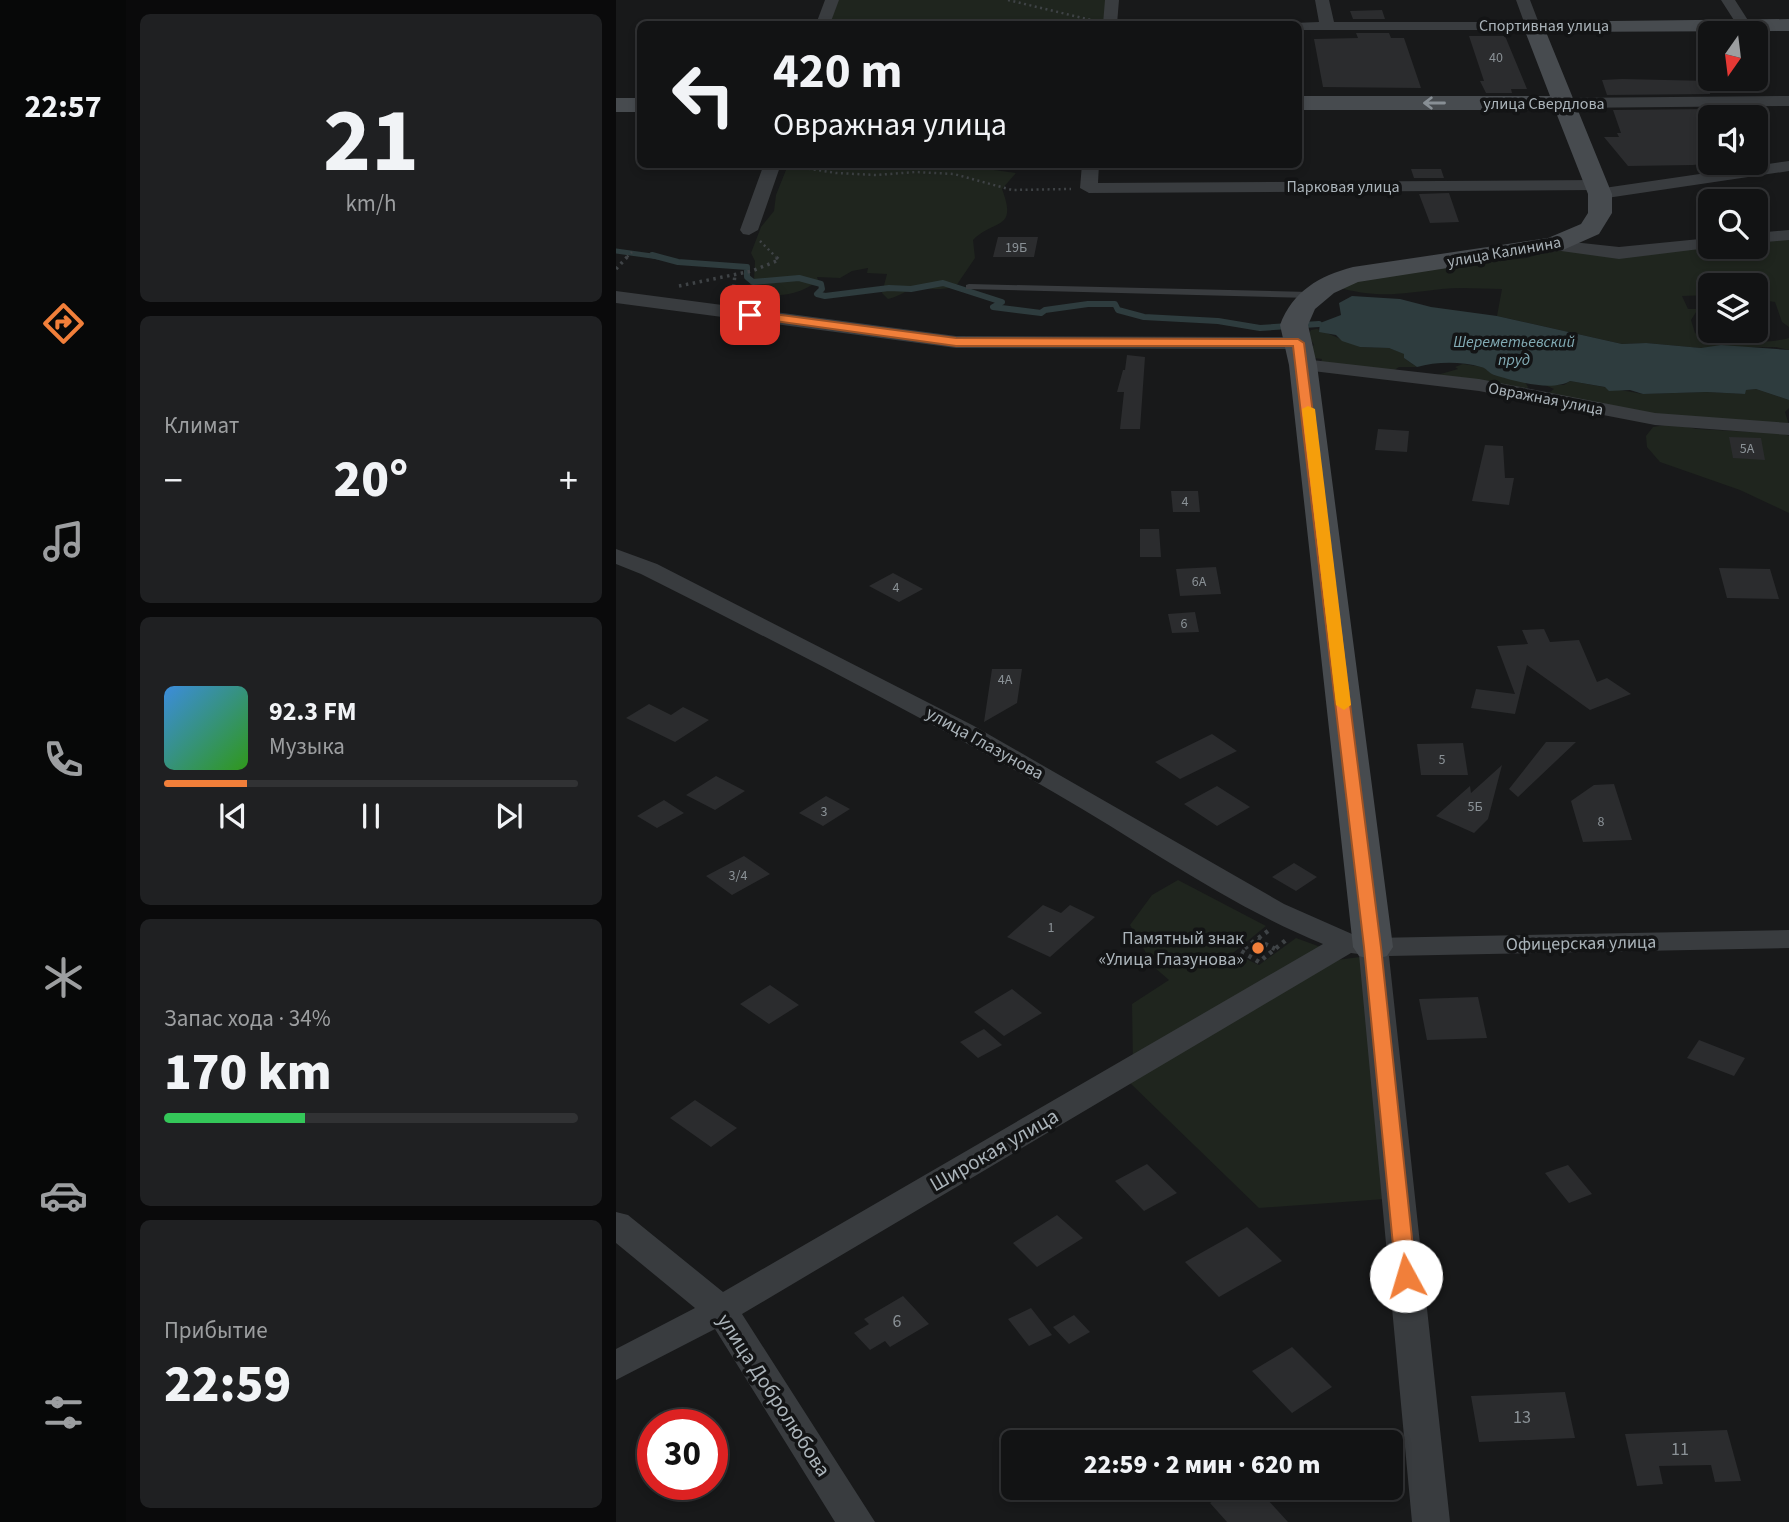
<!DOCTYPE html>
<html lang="ru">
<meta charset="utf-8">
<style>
body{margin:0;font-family:"Source Sans 3",sans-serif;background:#1f2022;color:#f1f3f6;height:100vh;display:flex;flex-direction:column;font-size:26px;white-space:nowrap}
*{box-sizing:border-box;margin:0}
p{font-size:23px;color:#9c9ea0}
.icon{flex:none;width:38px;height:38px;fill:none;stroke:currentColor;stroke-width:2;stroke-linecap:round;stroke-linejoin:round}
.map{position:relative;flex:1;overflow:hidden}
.drawer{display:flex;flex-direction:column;gap:14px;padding:14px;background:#0a0a0b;width:490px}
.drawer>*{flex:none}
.banner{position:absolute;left:21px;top:21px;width:665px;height:147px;border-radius:10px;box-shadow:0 4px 10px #0003,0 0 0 2px #313234;background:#121314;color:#f1f3f6;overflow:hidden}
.needle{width:46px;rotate:194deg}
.controls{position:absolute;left:1082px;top:21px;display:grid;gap:14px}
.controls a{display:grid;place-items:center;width:70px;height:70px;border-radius:10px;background:#121314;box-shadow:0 4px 10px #0003,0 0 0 2px #313234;font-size:35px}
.speed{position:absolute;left:21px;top:1409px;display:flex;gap:14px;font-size:35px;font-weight:700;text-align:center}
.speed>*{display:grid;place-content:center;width:91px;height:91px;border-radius:50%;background:#121314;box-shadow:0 4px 10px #0003,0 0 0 2px #313234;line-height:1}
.speed .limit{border:10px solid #d22;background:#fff;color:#111}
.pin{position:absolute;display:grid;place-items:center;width:60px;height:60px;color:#fff;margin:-30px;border-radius:14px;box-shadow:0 4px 10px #0006}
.me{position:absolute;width:77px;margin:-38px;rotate:354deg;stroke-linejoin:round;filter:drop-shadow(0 0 5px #0008)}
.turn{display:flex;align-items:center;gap:24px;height:147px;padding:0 21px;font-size:32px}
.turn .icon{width:91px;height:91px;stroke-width:2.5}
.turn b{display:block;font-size:49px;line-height:60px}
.big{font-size:52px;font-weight:800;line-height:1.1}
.drawer .card{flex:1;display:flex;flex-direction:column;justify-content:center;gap:10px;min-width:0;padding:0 24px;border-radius:10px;background:#1f2022}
.drawer .dial{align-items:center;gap:0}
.dial b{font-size:91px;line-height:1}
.song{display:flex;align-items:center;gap:21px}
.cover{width:84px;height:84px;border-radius:10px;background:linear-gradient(135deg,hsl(210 70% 55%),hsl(110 70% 35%))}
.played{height:7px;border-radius:4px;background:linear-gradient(90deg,#f17f3a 20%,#313234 20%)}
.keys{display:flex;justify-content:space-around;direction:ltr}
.heat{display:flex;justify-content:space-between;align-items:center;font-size:38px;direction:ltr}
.charge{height:10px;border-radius:5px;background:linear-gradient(90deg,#34c759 34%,#313234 0)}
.trip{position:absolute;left:385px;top:1430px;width:402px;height:70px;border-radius:10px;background:#121314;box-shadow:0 4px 10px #0003,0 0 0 2px #313234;font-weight:800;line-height:70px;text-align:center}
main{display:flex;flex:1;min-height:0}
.tabs{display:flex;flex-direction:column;width:126px;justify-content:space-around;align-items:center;background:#070808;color:#9c9ea0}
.tabs .icon{width:49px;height:49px}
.tabs .selected{color:#f17f3a}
.tabs b{font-size:32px;color:#f1f3f6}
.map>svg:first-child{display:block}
.green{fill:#1f251e}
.water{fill:#2e3c3e}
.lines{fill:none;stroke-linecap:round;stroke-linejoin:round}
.stream-far1{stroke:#2e3c3e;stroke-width:5}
.stream{stroke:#2e3c3e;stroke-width:6}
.building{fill:#2b2c2e}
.path-far2{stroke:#3f4346;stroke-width:2.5;stroke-dasharray:2 3.5;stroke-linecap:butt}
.path-far1{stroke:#3f4346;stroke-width:3.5;stroke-dasharray:2.5 4.5;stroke-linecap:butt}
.path{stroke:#3f4346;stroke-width:4.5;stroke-dasharray:3.5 5;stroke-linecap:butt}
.lane{fill:#393c3f;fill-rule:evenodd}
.street{fill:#393c3f;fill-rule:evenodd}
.secondary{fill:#474b4f;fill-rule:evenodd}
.oneway{stroke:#888f95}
.route{fill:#f17f3a;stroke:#9d5326;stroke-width:2}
.slow{fill:#f59e0b}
.poi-dot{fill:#f17f3a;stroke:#131415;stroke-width:2.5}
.labels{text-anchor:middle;stroke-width:7;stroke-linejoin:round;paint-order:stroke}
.number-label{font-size:14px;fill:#8a9196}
.far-street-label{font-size:16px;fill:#abb4ba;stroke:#131415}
.far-water-label{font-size:16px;font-style:italic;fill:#82abb4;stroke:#131415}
.street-label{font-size:18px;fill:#abb4ba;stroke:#131415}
.poi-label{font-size:18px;fill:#abb4ba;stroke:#131415;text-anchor:end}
.near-number-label{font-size:18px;fill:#8a9196}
.near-street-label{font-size:21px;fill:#abb4ba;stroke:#131415}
</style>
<main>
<nav class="tabs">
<b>22:57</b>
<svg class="icon selected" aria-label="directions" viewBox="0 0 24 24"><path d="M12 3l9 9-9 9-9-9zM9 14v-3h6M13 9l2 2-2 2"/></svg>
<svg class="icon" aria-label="music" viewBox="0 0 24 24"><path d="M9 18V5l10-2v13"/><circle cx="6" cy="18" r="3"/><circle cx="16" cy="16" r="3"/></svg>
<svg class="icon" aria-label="phone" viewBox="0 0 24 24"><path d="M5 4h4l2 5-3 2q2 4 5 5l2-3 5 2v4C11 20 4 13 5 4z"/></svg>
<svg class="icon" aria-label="climate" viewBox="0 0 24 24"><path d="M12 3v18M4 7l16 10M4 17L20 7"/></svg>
<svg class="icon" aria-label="car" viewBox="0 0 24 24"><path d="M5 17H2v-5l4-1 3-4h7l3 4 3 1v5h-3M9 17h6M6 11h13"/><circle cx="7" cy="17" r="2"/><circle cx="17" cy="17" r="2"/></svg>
<svg class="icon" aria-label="filters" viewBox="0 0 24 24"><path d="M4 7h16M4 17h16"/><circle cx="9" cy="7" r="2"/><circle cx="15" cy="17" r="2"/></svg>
</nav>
<section class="drawer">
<div class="card dial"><b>21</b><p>km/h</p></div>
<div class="card"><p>Климат</p>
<div class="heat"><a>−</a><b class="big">20°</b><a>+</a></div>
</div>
<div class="card">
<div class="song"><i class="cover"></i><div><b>92.3 FM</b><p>Музыка</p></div></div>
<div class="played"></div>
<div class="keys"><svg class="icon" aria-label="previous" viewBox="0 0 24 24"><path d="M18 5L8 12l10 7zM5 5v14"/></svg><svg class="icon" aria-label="pause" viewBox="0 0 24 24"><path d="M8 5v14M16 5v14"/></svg><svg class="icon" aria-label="next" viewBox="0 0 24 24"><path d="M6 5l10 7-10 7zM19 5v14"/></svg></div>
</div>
<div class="card"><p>Запас хода · 34%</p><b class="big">170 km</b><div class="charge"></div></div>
<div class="card"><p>Прибытие</p><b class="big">22:59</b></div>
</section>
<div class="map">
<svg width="1173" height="1522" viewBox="0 0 1173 1522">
<rect width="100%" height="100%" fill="#18191a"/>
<path class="green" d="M220,0H491L488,24H210Z
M368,164L378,170L400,173L386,189C402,231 378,219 357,240L359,258L340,286C326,291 314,288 299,289C290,290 282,297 272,299L266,293L271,274L251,273L252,268L236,271L224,278L201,277L202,280C182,298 156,296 131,295L129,289L138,280L139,261L135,253L145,227L158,211L160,195L172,165Z
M1173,239V327L1166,322L1159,302L1139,299V285H1094V295L1066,296L1072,309H1082L1075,320L1079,333C1098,344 1152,344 1173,338V350L1160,347L1085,348L1030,343L1006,344L881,316L886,289C866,289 845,287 826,289C782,294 761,299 717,286L802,270L910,258L939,250L1005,255L1097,247H1139V243Z
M701,329L744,347L773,348L789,354L788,358L801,367H783L777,371L704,365L706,359L690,357L691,351L698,345L692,335L695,330Z
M847,364L867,367L878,375L909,382L912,387L909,390L821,375L842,369L839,367Z
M954,381L1027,394L1091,392L1129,394V390L1140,389L1173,400V408L1169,412L1173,425L1040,416L930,395L938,389L929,385H948Z
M1055,424L1081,429L1136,432L1153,427L1173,436V513L1124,490L1044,462L1031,447L1030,436L1037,427Z
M562,880L650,926L617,953L643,965L680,938L710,949L517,1065L516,1004L553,980L538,967L514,925L536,895Z
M744,957L769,1199L643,1208L513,1082L721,960Z"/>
<path class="water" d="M736,296L784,299L815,307L881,316L1006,344L1030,343L1085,348L1105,345L1173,350V400L1140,389L1130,390L1129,394L1091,392L1027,394L1014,390L993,391L989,387L954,381C936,392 898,381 878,375C872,373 871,368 865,367C844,361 819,362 801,367L788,358V354L773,348L744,347L726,341L720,335L703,332L704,323L725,315L723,303Z"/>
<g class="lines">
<path class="stream-far1" d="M0,251L43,257"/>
<path class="stream" d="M36,255L62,262L131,267V277L137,282L183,278L205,284L206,289L201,294L209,296L273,288L295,289L327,283L386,302L377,307L425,313L429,310L472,304H499L502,310L528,317L602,321L644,328L703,324"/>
</g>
<path class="building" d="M766,10L769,19H737L734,11Z
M740,33H773L775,38H788L805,88L707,87L698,39L742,38Z
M853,36H889L911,89H895L896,93H870L864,81H868Z
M1006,79L1094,81V94L991,95L986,80Z
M1094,109V163L1077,165L1012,166L988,137H1003L1001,133H1005L997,110Z
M795,169H825L828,178H798Z
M833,193L843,222L814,223L803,194Z
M382,237H422L418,257H377Z
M511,355L529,357L524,429H504L508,392H501L507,370H509Z
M762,429L793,431L791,452L759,450Z
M1113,437L1145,438L1149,460L1117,458Z
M869,445L887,446L889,478H898L893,505L856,501Z
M555,491H582L584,512H557Z
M524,529H543L545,557H524Z
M600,567L605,594L564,596L560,569Z
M1103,568L1154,569L1163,599L1111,598Z
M277,573L307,589L283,602L253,586Z
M579,612L583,632L556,633L552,614Z
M928,629L934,642L963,640L981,682L991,678L1015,694L974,710L911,665L899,714L855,708L860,689L899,694L881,646L912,644L906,630Z
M376,669H406L401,703L368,722Z
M33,704L55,715L67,707L93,720L59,742L10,718Z
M596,734L621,751L564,779L539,762Z
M930,742H960L902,797L893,789Z
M847,743L852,775H805L801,744Z
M886,765L872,819L858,833L820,816L854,786L855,793Z
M100,776L129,791L99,810L70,795Z
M998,784L1016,840L967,842L955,801L978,785Z
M601,786L634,807L601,826L568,804Z
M210,796L234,809L207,826L183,813Z
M48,800L68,813L41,828L21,816Z
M128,856L154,874L116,895L90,876Z
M678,863L701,877L680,891L656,877Z
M427,905L445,913L454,905L479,917L434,957L391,937Z
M154,985L183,1005L153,1024L124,1004Z
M396,989L426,1013L388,1036L358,1012Z
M862,997L871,1038L811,1040L803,999Z
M368,1029L386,1045L362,1058L344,1042Z
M1083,1040L1129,1058L1118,1076L1071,1058Z
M79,1100L121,1128L95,1147L54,1118Z
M531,1164L561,1193L528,1211L499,1181Z
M952,1165L976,1194L953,1203L929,1173Z
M441,1215L467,1238L421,1267L397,1243Z
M631,1227L666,1261L603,1297L569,1262Z
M287,1296L313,1324L274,1347L269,1341L254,1350L238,1333L253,1324L248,1319Z
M415,1308L436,1335L413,1346L392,1319Z
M458,1315L474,1332L453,1344L437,1327Z
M676,1347L716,1387L676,1413L636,1371Z
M949,1392L959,1438L863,1442L855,1396Z
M1111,1430L1125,1481L1099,1482L1095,1465L1043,1466L1047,1484L1021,1486L1009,1434Z
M619,1488H641L672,1522H611L594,1503Z"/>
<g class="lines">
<path class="path-far2" d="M392,0L475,20
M176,166L220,173L260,175L300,172L338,174L396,190L455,189
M144,241L160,257
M11,257L16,252"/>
<path class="path-far1" d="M0,269L13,255
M63,286L136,271L163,260L158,255
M117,294L119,274"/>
<path class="path" d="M652,931L625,951L643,962L670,940
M641,940L659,949"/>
<path class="lane" d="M353,284L694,292L698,295L694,298L350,289V285Z"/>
<path class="street" d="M209,0H223L214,24H200Z
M489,0H503L501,24H487Z
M699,0H713L718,22H908L900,0H914L924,26L917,30H682V24L677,23L703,22Z
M1105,0H1119L1135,25L1133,28H1123Z
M1173,96V106L948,108L940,103L948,98Z
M1173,161V171L984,199L975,194L978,190L473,193L464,188L466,164H483L482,183L982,180L988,181L991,185L988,188Z
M148,164H165L142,230L133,235L127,234L124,230Z
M1173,230V240L1139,243V233Z
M1094,238V247H1100L1003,259L938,250L929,245L938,240L1003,247Z
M0,291L340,336L682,337L689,339L692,343L689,347L682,349L340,348L0,303Z
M687,359L863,379L1039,413L1173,423V435L1039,425L863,391L680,369L677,365L680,361Z
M0,549L41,564L358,726L668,904L736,934L757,938L1173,930V948L773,956L834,1522H796L743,954L735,953L126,1314L259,1522H219L99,1329L0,1380V1349L79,1308L0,1243V1212L12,1215L107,1292L707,944C611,905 528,844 439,793C303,715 164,644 25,574L0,564Z"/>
<path class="secondary" d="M1173,19V31L930,32L996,194V213L983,234L947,250L742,282L718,293L699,309L692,325L701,365L777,947L771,956L757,960L743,956L737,947L673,365L664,325C677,291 703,276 737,267L932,238L965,224L972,213V194L939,110H682V96H934L907,26L910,22Z
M0,98H24V112H0Z"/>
</g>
<defs><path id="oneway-shaft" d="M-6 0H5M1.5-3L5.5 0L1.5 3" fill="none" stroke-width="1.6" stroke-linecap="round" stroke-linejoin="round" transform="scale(1.75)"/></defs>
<use class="oneway" href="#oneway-shaft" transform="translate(818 103) rotate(180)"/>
<path class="route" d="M134,311L340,338L682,339L688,343L765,947L800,1276L797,1281L790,1284L783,1281L780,1276L748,947L677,346H340L130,317L128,315Z"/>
<path class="slow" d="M692,406L699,409L735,705L728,710L720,705L686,409Z"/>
<circle class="poi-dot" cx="642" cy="948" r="7"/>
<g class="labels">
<g class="number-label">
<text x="880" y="62">40</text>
<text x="400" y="252">19Б</text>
<text x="1131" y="453">5А</text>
<text x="569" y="506">4</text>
<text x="583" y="586">6А</text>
<text x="280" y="592">4</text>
<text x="568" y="628">6</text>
<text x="389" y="684">4А</text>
<text x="826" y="764">5</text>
<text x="859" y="811">5Б</text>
<text x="208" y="816">3</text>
<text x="985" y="826">8</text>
<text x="122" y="880">3/4</text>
<text x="435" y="932">1</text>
</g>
<g class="far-street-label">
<text x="928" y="31">Спортивная улица</text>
<text x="928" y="109">улица Свердлова</text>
<text x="727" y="192">Парковая улица</text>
<text transform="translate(888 251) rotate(-10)" y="6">улица Калинина</text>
<text transform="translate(930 398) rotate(11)" y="6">Овражная улица</text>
</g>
<g class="far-water-label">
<text x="898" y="347">Шереметьевский<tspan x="898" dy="18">пруд</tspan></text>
</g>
<g class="street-label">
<text transform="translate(369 743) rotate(29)" y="6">улица Глазунова</text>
<text transform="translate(965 943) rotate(-1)" y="6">Офицерская улица</text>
</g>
<g class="poi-label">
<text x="628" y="944">Памятный знак<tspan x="628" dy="21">«Улица Глазунова»</tspan></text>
</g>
<g class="near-number-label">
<text x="281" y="1327">6</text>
<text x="906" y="1423">13</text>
<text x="1064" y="1455">11</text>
</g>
<g class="near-street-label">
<text transform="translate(378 1150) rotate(-30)" y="7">Широкая улица</text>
<text transform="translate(158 1395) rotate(57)" y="7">улица Добролюбова</text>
</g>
</g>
</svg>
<div class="controls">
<a><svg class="needle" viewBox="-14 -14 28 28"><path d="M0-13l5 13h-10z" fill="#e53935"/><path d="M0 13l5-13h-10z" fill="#9c9ea0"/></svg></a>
<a><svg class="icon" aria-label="sound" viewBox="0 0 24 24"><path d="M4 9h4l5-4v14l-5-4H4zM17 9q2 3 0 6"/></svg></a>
<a><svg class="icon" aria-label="search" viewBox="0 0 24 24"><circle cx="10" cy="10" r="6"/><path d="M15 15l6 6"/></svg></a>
<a><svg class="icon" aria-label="layers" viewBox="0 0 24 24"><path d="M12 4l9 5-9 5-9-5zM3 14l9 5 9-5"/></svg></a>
</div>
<div class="speed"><div class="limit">30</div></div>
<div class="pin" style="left:134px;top:315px;background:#d93025"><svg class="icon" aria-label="arrive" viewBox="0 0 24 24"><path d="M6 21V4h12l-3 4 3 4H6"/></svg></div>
<svg class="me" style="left:790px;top:1276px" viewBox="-20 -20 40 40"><circle r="19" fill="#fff"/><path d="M0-13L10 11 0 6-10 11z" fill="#f17f3a"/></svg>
<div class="trip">22:59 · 2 мин · 620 m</div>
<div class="banner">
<div class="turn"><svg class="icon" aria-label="left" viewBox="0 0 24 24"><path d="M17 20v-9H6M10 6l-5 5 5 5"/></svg><div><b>420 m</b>Овражная улица</div></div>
</div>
</div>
</main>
